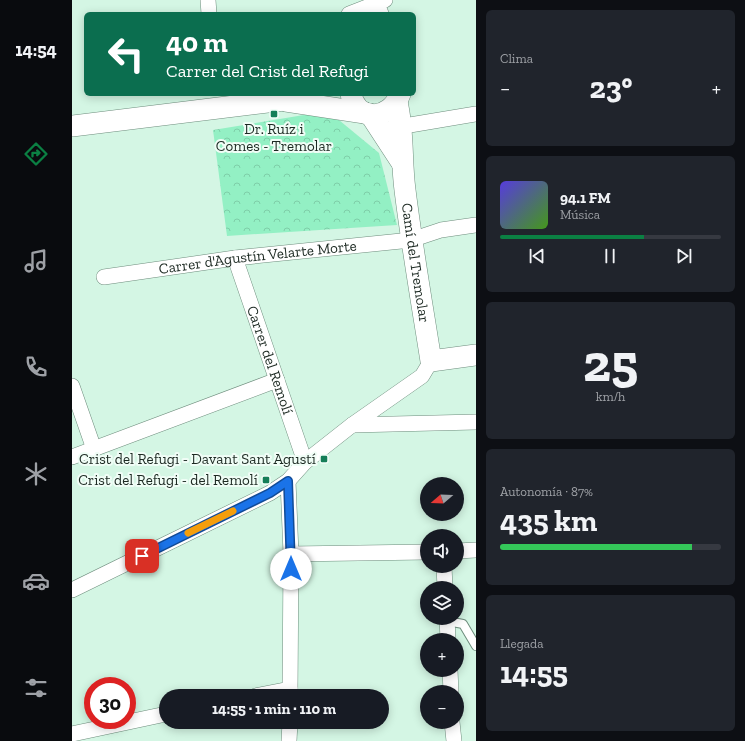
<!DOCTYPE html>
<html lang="es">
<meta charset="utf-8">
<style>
body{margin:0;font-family:"Zilla Slab",serif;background:#20242c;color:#f1f3f6;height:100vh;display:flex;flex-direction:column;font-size:15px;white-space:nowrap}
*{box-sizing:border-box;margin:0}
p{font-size:13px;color:#9ea1a6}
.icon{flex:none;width:22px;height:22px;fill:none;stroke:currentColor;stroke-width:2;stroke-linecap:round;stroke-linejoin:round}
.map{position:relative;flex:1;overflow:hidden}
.details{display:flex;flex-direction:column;gap:10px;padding:10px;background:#0d0f14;width:269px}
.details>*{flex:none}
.banner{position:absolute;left:12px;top:12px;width:332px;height:84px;border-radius:6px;box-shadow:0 2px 10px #0003;background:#0b6e4f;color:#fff;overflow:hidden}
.needle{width:26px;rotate:251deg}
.tools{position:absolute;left:348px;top:477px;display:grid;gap:8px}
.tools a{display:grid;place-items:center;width:44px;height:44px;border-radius:50%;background:#171b24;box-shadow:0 2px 10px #0003;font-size:20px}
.speed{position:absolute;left:12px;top:677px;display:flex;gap:8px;font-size:20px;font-weight:700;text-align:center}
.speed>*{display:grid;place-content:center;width:52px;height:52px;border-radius:50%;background:#171b24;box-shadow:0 2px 10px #0003;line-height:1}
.speed .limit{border:6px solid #d22;background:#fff;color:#111}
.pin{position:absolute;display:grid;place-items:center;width:34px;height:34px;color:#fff;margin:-17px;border-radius:8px;box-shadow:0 2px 6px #0006}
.me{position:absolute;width:44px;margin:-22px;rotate:0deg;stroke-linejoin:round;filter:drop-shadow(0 0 3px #0008)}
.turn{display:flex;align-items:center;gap:14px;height:84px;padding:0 16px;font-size:18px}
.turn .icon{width:52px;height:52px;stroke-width:2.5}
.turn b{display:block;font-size:28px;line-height:34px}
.big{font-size:30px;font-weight:700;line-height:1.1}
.details .card{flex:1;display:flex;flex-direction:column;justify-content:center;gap:6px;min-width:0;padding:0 14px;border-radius:6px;background:#20242c}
.details .dial{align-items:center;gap:0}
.dial b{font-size:52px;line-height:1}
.song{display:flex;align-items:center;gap:12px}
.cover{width:48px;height:48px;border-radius:6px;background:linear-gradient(135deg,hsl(250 70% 55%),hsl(100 70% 35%))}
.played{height:4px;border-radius:2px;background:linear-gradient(90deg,#0b8043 65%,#363941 65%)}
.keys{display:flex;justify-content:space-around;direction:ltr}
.heat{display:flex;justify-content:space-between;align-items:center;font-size:22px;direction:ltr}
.charge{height:6px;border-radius:3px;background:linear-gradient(90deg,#34c759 87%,#363941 0)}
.trip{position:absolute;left:87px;top:689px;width:230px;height:40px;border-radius:20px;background:#171b24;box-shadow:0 2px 10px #0003;font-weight:700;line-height:40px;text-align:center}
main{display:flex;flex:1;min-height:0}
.menu{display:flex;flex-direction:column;width:72px;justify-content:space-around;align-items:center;background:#090b0e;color:#9ea1a6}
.menu .icon{width:28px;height:28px}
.menu .selected{color:#0b8043}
.menu b{font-size:18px;color:#f1f3f6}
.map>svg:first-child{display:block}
.park{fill:url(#park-crowns)}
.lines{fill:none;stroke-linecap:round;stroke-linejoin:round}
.lane-casing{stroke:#6e8d7d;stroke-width:10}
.street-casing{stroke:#6e8d7d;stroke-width:16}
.secondary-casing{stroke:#6e8d7d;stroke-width:22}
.lane{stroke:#fff;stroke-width:8}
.street{stroke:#fff;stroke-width:15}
.secondary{stroke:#fff;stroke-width:21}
.route-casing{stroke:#114b97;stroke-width:10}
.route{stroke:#1a73e8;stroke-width:7}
.slow{stroke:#f59e0b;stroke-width:7}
.poi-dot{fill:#157e58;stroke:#f0fdf6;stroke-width:1.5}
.labels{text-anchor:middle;stroke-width:4;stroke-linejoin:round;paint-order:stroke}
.poi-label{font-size:15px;fill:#1c2922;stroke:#f0fdf6;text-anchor:end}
.street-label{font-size:15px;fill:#1c2922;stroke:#f0fdf6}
</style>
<main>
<nav class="menu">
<b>14:54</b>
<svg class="icon selected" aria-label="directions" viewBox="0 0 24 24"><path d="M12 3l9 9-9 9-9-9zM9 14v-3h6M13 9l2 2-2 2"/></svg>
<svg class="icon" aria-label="music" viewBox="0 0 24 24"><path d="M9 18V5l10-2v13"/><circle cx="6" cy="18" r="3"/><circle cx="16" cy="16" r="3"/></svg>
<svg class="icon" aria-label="phone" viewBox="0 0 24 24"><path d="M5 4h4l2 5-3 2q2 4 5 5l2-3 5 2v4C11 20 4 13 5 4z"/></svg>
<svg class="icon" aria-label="climate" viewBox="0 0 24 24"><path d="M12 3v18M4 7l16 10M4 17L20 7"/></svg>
<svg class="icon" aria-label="car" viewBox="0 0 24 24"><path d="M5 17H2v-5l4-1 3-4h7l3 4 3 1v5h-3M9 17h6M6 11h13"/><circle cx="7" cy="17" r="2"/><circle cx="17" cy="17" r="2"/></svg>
<svg class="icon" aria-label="filters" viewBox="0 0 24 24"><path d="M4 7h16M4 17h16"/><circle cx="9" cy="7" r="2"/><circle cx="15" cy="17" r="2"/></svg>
</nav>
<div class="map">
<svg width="404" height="741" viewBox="0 0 404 741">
<defs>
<pattern id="park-crowns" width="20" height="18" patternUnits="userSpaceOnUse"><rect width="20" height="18" fill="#93f0c4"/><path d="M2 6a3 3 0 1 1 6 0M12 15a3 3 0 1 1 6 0" fill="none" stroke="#7ecea8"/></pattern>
</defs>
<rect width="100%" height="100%" fill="#d4f6e4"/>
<path class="park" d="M256,111L307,153L325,225L155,236L141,130Z"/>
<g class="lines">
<g class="lane-casing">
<path id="lane" d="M375,621L391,624L404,646"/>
</g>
<g class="street-casing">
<g id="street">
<path d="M136,0L137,14"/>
<path d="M277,14L313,0"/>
<path d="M320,128L404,114"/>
<path id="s1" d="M163,258L233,462"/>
<path id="s2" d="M32,277L163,258L339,240L369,230L404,225"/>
<path d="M0,386L22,449"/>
<path d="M280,425L404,422"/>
<path d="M0,457L205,380"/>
<path d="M216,481L219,554L218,696"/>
<path d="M385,551L404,550"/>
<path d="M219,554L355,552"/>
<path d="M372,566L373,588"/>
<path d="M0,590L198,493L216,481L233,462L280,425L350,376L359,361"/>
<path d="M375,618L376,640"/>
<path d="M378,670L379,692"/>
<path d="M183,696L218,689"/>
<path d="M380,722L382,741"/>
<path d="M0,734L94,714"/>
<path d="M217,741L218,722"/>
</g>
</g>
<g class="secondary-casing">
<g id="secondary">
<path d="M302,5L306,14"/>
<path d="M279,94C285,123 319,120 328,94"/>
<path d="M214,101L293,113"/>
<path id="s3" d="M325,102C332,132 329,160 333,190C340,247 350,304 359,361L404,355"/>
<path d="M298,114L330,163"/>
<path d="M0,126L212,100L232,94"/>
</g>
</g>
<use href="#lane" class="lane"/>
<use href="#street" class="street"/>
<use href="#secondary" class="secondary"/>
</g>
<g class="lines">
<g class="route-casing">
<path id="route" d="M70,556L198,493L216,481L219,569"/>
</g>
<use href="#route" class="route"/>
<path class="slow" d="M116,533L161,511"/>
</g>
<g class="poi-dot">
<rect x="198" y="110" width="8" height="8" rx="2"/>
<rect x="248" y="455" width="8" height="8" rx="2"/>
<rect x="190" y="476" width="8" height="8" rx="2"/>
</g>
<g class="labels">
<g class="poi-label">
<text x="202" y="134" text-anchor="middle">Dr. Ruíz i<tspan x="202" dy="17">Comes - Tremolar</tspan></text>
<text x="244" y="464">Crist del Refugi - Davant Sant Agustí</text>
<text x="186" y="485">Crist del Refugi - del Remolí</text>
</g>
<g class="street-label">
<text dy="5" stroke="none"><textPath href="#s2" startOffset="155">Carrer d'Agustín Velarte Morte</textPath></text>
<text dy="5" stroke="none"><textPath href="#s3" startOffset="162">Camí del Tremolar</textPath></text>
<text dy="5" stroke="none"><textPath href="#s1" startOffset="108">Carrer del Remolí</textPath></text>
</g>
</g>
</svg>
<div class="tools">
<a><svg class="needle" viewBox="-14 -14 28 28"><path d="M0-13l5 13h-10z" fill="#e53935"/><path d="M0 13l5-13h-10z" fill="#9ea1a6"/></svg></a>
<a><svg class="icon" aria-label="sound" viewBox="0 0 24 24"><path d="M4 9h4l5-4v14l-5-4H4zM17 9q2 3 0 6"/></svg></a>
<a><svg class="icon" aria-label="layers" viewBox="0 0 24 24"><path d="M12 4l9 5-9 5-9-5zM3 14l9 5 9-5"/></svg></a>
<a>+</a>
<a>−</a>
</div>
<div class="speed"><div class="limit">30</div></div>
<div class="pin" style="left:70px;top:556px;background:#d93025"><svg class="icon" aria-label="arrive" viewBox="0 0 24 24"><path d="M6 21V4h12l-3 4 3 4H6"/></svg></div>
<svg class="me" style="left:219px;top:569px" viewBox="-20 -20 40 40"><circle r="19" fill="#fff"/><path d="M0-13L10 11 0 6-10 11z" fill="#1a73e8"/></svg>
<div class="trip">14:55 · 1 min · 110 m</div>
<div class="banner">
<div class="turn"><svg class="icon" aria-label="left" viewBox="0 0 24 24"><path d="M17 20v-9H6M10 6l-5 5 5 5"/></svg><div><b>40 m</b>Carrer del Crist del Refugi</div></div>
</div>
</div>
<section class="details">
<div class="card"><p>Clima</p>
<div class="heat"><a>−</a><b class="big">23°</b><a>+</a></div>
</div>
<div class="card">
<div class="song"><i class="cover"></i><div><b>94.1 FM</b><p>Música</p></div></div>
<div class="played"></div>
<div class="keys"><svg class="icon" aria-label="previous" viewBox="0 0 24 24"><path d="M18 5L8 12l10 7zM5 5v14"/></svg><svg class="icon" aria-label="pause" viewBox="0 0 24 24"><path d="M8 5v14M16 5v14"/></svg><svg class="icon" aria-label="next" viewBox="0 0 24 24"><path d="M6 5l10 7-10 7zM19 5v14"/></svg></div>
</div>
<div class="card dial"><b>25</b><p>km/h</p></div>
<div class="card"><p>Autonomía · 87%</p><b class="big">435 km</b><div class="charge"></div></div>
<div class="card"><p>Llegada</p><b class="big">14:55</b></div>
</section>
</main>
